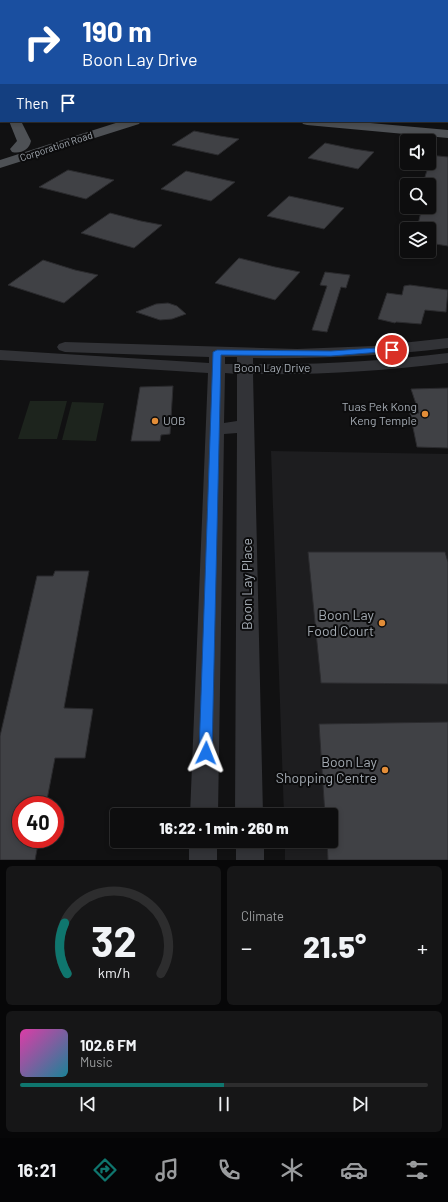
<!DOCTYPE html>
<meta charset="utf-8">
<style>
body{margin:0;font-family:Barlow,sans-serif;background:#161617;color:#f1f3f6;height:100vh;display:flex;flex-direction:column;font-size:15px;white-space:nowrap}
*{box-sizing:border-box;margin:0}
p{font-size:13px;color:#9a9c9e}
.icon{flex:none;width:22px;height:22px;fill:none;stroke:currentColor;stroke-width:2;stroke-linecap:round;stroke-linejoin:round}
.map{position:relative;height:860px;overflow:hidden}
.side{display:flex;flex-direction:column;gap:6px;padding:6px;background:#070708;flex:1}
.side>*{flex:none}
.guide{position:absolute;left:0px;top:0px;width:448px;height:122px;box-shadow:0 2px 6px #0003,0 0 0 1px #2d2d2e;background:#1a4fa0;color:#fff;overflow:hidden}
.fabs{position:absolute;left:400px;top:134px;display:grid;gap:8px}
.fabs a{display:grid;place-items:center;width:36px;height:36px;border-radius:4px;background:#0d0d0e;box-shadow:0 2px 6px #0003,0 0 0 1px #2d2d2e;font-size:20px}
.speed{position:absolute;left:12px;top:796px;display:flex;gap:8px;font-size:20px;font-weight:700;text-align:center}
.speed>*{display:grid;place-content:center;width:52px;height:52px;border-radius:50%;background:#0d0d0e;box-shadow:0 2px 6px #0003,0 0 0 1px #2d2d2e;line-height:1}
.speed .limit{border:6px solid #d22;background:#fff;color:#111}
.pin{position:absolute;display:grid;place-items:center;width:34px;height:34px;color:#fff;margin:-17px;border:2px solid #fff;border-radius:50%;box-shadow:0 1px 4px #0007}
.me{position:absolute;width:44px;margin:-22px;rotate:2deg;stroke-linejoin:round;filter:drop-shadow(0 0 3px #0008)}
.turn{display:flex;align-items:center;gap:14px;height:84px;padding:0 16px;font-size:18px}
.turn .icon{width:52px;height:52px;stroke-width:2.5}
.turn b{display:block;font-size:28px;line-height:34px}
.then{display:flex;align-items:center;height:38px;padding:0 16px;background:#0003;gap:8px;font-size:15px}
.big{font-size:30px;font-weight:800;line-height:1.1}
.side .widget{flex:1;display:flex;flex-direction:column;justify-content:center;gap:6px;min-width:0;padding:0 14px;border-radius:6px;background:#161617}
.side .dial{align-items:center;gap:0}
.dial svg{height:104px;overflow:visible;fill:none;stroke:#2d2d2e;stroke-width:7;stroke-linecap:round;text-anchor:middle}
.dial text{fill:#f1f3f6;stroke:none}
.song{display:flex;align-items:center;gap:12px}
.cover{width:48px;height:48px;border-radius:6px;background:linear-gradient(135deg,hsl(320 70% 55%),hsl(190 70% 35%))}
.played{height:4px;border-radius:2px;background:linear-gradient(90deg,#0f766e 50%,#2d2d2e 50%)}
.keys{display:flex;justify-content:space-around;direction:ltr}
.heat{display:flex;justify-content:space-between;align-items:center;font-size:22px;direction:ltr}
.side .tiles{flex:1;display:grid;gap:6px;grid-template-columns:1fr 1fr}
.widget:last-child{grid-column:span 2}
.trip{position:absolute;left:110px;top:808px;width:228px;height:40px;border-radius:4px;background:#0d0d0e;box-shadow:0 2px 6px #0003,0 0 0 1px #2d2d2e;font-weight:800;line-height:40px;text-align:center}
.tabs{display:flex;height:64px;justify-content:space-around;align-items:center;background:#050506;color:#9a9c9e}
.tabs .icon{width:28px;height:28px}
.tabs .current{color:#0f766e}
.tabs b{font-size:18px;color:#f1f3f6}
.map>svg:first-child{display:block}
.built{fill:#1d1d1f}
.green{fill:#1d241d}
.building{fill:#404145;stroke:#2b2b2e}
.lines{fill:none;stroke-linecap:round;stroke-linejoin:round}
.minor{fill:#323337;fill-rule:evenodd}
.major{fill:#4e5155;fill-rule:evenodd}
.route{fill:#1a73e8;stroke:#114b97}
.poi-dot{fill:#e38d38;stroke:#0c0c0d;stroke-width:1.5}
.labels{text-anchor:middle;stroke-width:4;stroke-linejoin:round;paint-order:stroke}
.far-street-label{font-size:10px;fill:#a3aab2;stroke:#0c0c0d}
.street-label{font-size:12px;fill:#a3aab2;stroke:#0c0c0d}
.poi-label{font-size:12px;fill:#a3aab2;stroke:#0c0c0d;text-anchor:end}
.near-street-label{font-size:14px;fill:#a3aab2;stroke:#0c0c0d}
.near-poi-label{font-size:14px;fill:#a3aab2;stroke:#0c0c0d;text-anchor:end}
</style>
<div class="map">
<svg width="448" height="860" viewBox="0 0 448 860">
<rect width="100%" height="100%" fill="#111112"/>
<path class="built" d="M374,0H448V116L447,1Z
M271,451L448,454V860H285V841H331V815H284Z"/>
<path class="green" d="M30,401H67L57,439H18Z
M72,402L104,403L96,441L62,440Z"/>
<path class="building" d="M194,131L220,136L239,139L218,155L172,145Z
M325,143L354,149L374,152L358,169L308,158Z
M429,155L448,157V246L429,243V229H417L422,207H429V181L424,180L429,164Z
M68,170L96,176L114,180L86,199L39,187Z
M186,171L235,182L211,201L161,189Z
M289,196L322,203L344,208L324,229L267,216Z
M110,213L141,221L162,225L134,248L81,233Z
M239,258L275,267L300,272L275,300L215,283Z
M43,260L75,270L98,275L64,303L8,285Z
M325,272L350,275L346,288L341,287L327,332L312,330L327,286L320,285Z
M410,285L448,290L446,312L425,310L421,324L396,322L395,323L378,319L387,293L402,295L404,286Z
M168,303L177,306L186,314L172,319L160,320L136,312L156,304Z
M173,386L170,434L161,435L160,441H131L140,387Z
M448,388V448L417,447L410,413H419L411,389Z
M308,552H445L448,562V684L321,683Z
M55,571H89L64,708L93,709L85,758H55L46,805H21V839H39L35,860H0V736L37,576H53Z
M448,722V860H328L327,841H331V815H325L319,724Z"/>
<g class="lines">
<path class="minor" d="M448,338V348C383,356 319,359 253,358V364C319,365 383,361 448,353V363C383,371 319,375 253,374L263,815H235L237,433L224,434L218,815H190L208,373L0,360V350L209,363V357L65,352L59,350L57,347L59,344L65,342L297,349L374,346ZM225,357H237V364H225ZM225,373L237,374V421L224,423Z
M189,841H217V860H189Z
M236,841H264V860H236Z"/>
<path class="major" d="M0,92H1V100H0Z
M9,121H21L31,141C29,150 21,154 12,152L10,149L17,141Z
M122,121H141L139,124L0,168V160Z
M301,121H348L448,130V138L307,125L303,124Z"/>
</g>
<path class="route" d="M392,347L394,348V351L331,356L221,355L212,753L210,757L206,759L201,757L199,753L213,352L217,350L331,351Z"/>
<g class="poi-dot">
<circle cx="425" cy="414" r="4"/>
<circle cx="155" cy="421" r="4"/>
<circle cx="382" cy="623" r="4"/>
<circle cx="385" cy="770" r="4"/>
</g>
<g class="labels">
<g class="far-street-label">
<text transform="translate(56 146) rotate(-18)" y="4">Corporation Road</text>
</g>
<g class="street-label">
<text x="272" y="372">Boon Lay Drive</text>
</g>
<g class="poi-label">
<text x="417" y="411">Tuas Pek Kong<tspan x="417" dy="14">Keng Temple</tspan></text>
<text x="163" y="425" text-anchor="start">UOB</text>
</g>
<g class="near-street-label">
<text transform="translate(247 584) rotate(-90)" y="5">Boon Lay Place</text>
</g>
<g class="near-poi-label">
<text x="374" y="620">Boon Lay<tspan x="374" dy="16">Food Court</tspan></text>
<text x="377" y="767">Boon Lay<tspan x="377" dy="16">Shopping Centre</tspan></text>
</g>
</g>
</svg>
<div class="fabs">
<a><svg class="icon" aria-label="sound" viewBox="0 0 24 24"><path d="M4 9h4l5-4v14l-5-4H4zM17 9q2 3 0 6"/></svg></a>
<a><svg class="icon" aria-label="search" viewBox="0 0 24 24"><circle cx="10" cy="10" r="6"/><path d="M15 15l6 6"/></svg></a>
<a><svg class="icon" aria-label="layers" viewBox="0 0 24 24"><path d="M12 4l9 5-9 5-9-5zM3 14l9 5 9-5"/></svg></a>
</div>
<div class="speed"><div class="limit">40</div></div>
<div class="pin" style="left:392px;top:350px;background:#d93025"><svg class="icon" aria-label="arrive" viewBox="0 0 24 24"><path d="M6 21V4h12l-3 4 3 4H6"/></svg></div>
<svg class="me" style="left:206px;top:753px" viewBox="-20 -20 40 40"><path d="M0-17L14 15 0 8-14 15z" fill="#1a73e8" stroke="#fff" stroke-width="4"/></svg>
<div class="trip">16:22 · 1 min · 260 m</div>
<div class="guide">
<div class="turn"><svg class="icon" aria-label="right" viewBox="0 0 24 24"><path d="M7 20v-9h11M14 6l5 5-5 5"/></svg><div><b>190 m</b>Boon Lay Drive</div></div>
<div class="then">Then<svg class="icon" aria-label="arrive" viewBox="0 0 24 24"><path d="M6 21V4h12l-3 4 3 4H6"/></svg></div>
</div>
</div>
<section class="side">
<div class="tiles">
<div class="widget dial"><svg viewBox="0 0 100 80">
<path d="M14 69A42 42 0 1 1 86 69"/>
<path d="M14 69A42 42 0 0 1 12 30" stroke="#0f766e"/>
<text x="50" y="56" font-size="32" font-weight="700">32</text>
<text x="50" y="72" font-size="11">km/h</text>
</svg></div>
<div class="widget"><p>Climate</p>
<div class="heat"><a>−</a><b class="big">21.5°</b><a>+</a></div>
</div>
<div class="widget">
<div class="song"><i class="cover"></i><div><b>102.6 FM</b><p>Music</p></div></div>
<div class="played"></div>
<div class="keys"><svg class="icon" aria-label="previous" viewBox="0 0 24 24"><path d="M18 5L8 12l10 7zM5 5v14"/></svg><svg class="icon" aria-label="pause" viewBox="0 0 24 24"><path d="M8 5v14M16 5v14"/></svg><svg class="icon" aria-label="next" viewBox="0 0 24 24"><path d="M6 5l10 7-10 7zM19 5v14"/></svg></div>
</div>
</div>
</section>
<nav class="tabs">
<b>16:21</b>
<svg class="icon current" aria-label="directions" viewBox="0 0 24 24"><path d="M12 3l9 9-9 9-9-9zM9 14v-3h6M13 9l2 2-2 2"/></svg>
<svg class="icon" aria-label="music" viewBox="0 0 24 24"><path d="M9 18V5l10-2v13"/><circle cx="6" cy="18" r="3"/><circle cx="16" cy="16" r="3"/></svg>
<svg class="icon" aria-label="phone" viewBox="0 0 24 24"><path d="M5 4h4l2 5-3 2q2 4 5 5l2-3 5 2v4C11 20 4 13 5 4z"/></svg>
<svg class="icon" aria-label="climate" viewBox="0 0 24 24"><path d="M12 3v18M4 7l16 10M4 17L20 7"/></svg>
<svg class="icon" aria-label="car" viewBox="0 0 24 24"><path d="M5 17H2v-5l4-1 3-4h7l3 4 3 1v5h-3M9 17h6M6 11h13"/><circle cx="7" cy="17" r="2"/><circle cx="17" cy="17" r="2"/></svg>
<svg class="icon" aria-label="filters" viewBox="0 0 24 24"><path d="M4 7h16M4 17h16"/><circle cx="9" cy="7" r="2"/><circle cx="15" cy="17" r="2"/></svg>
</nav>
